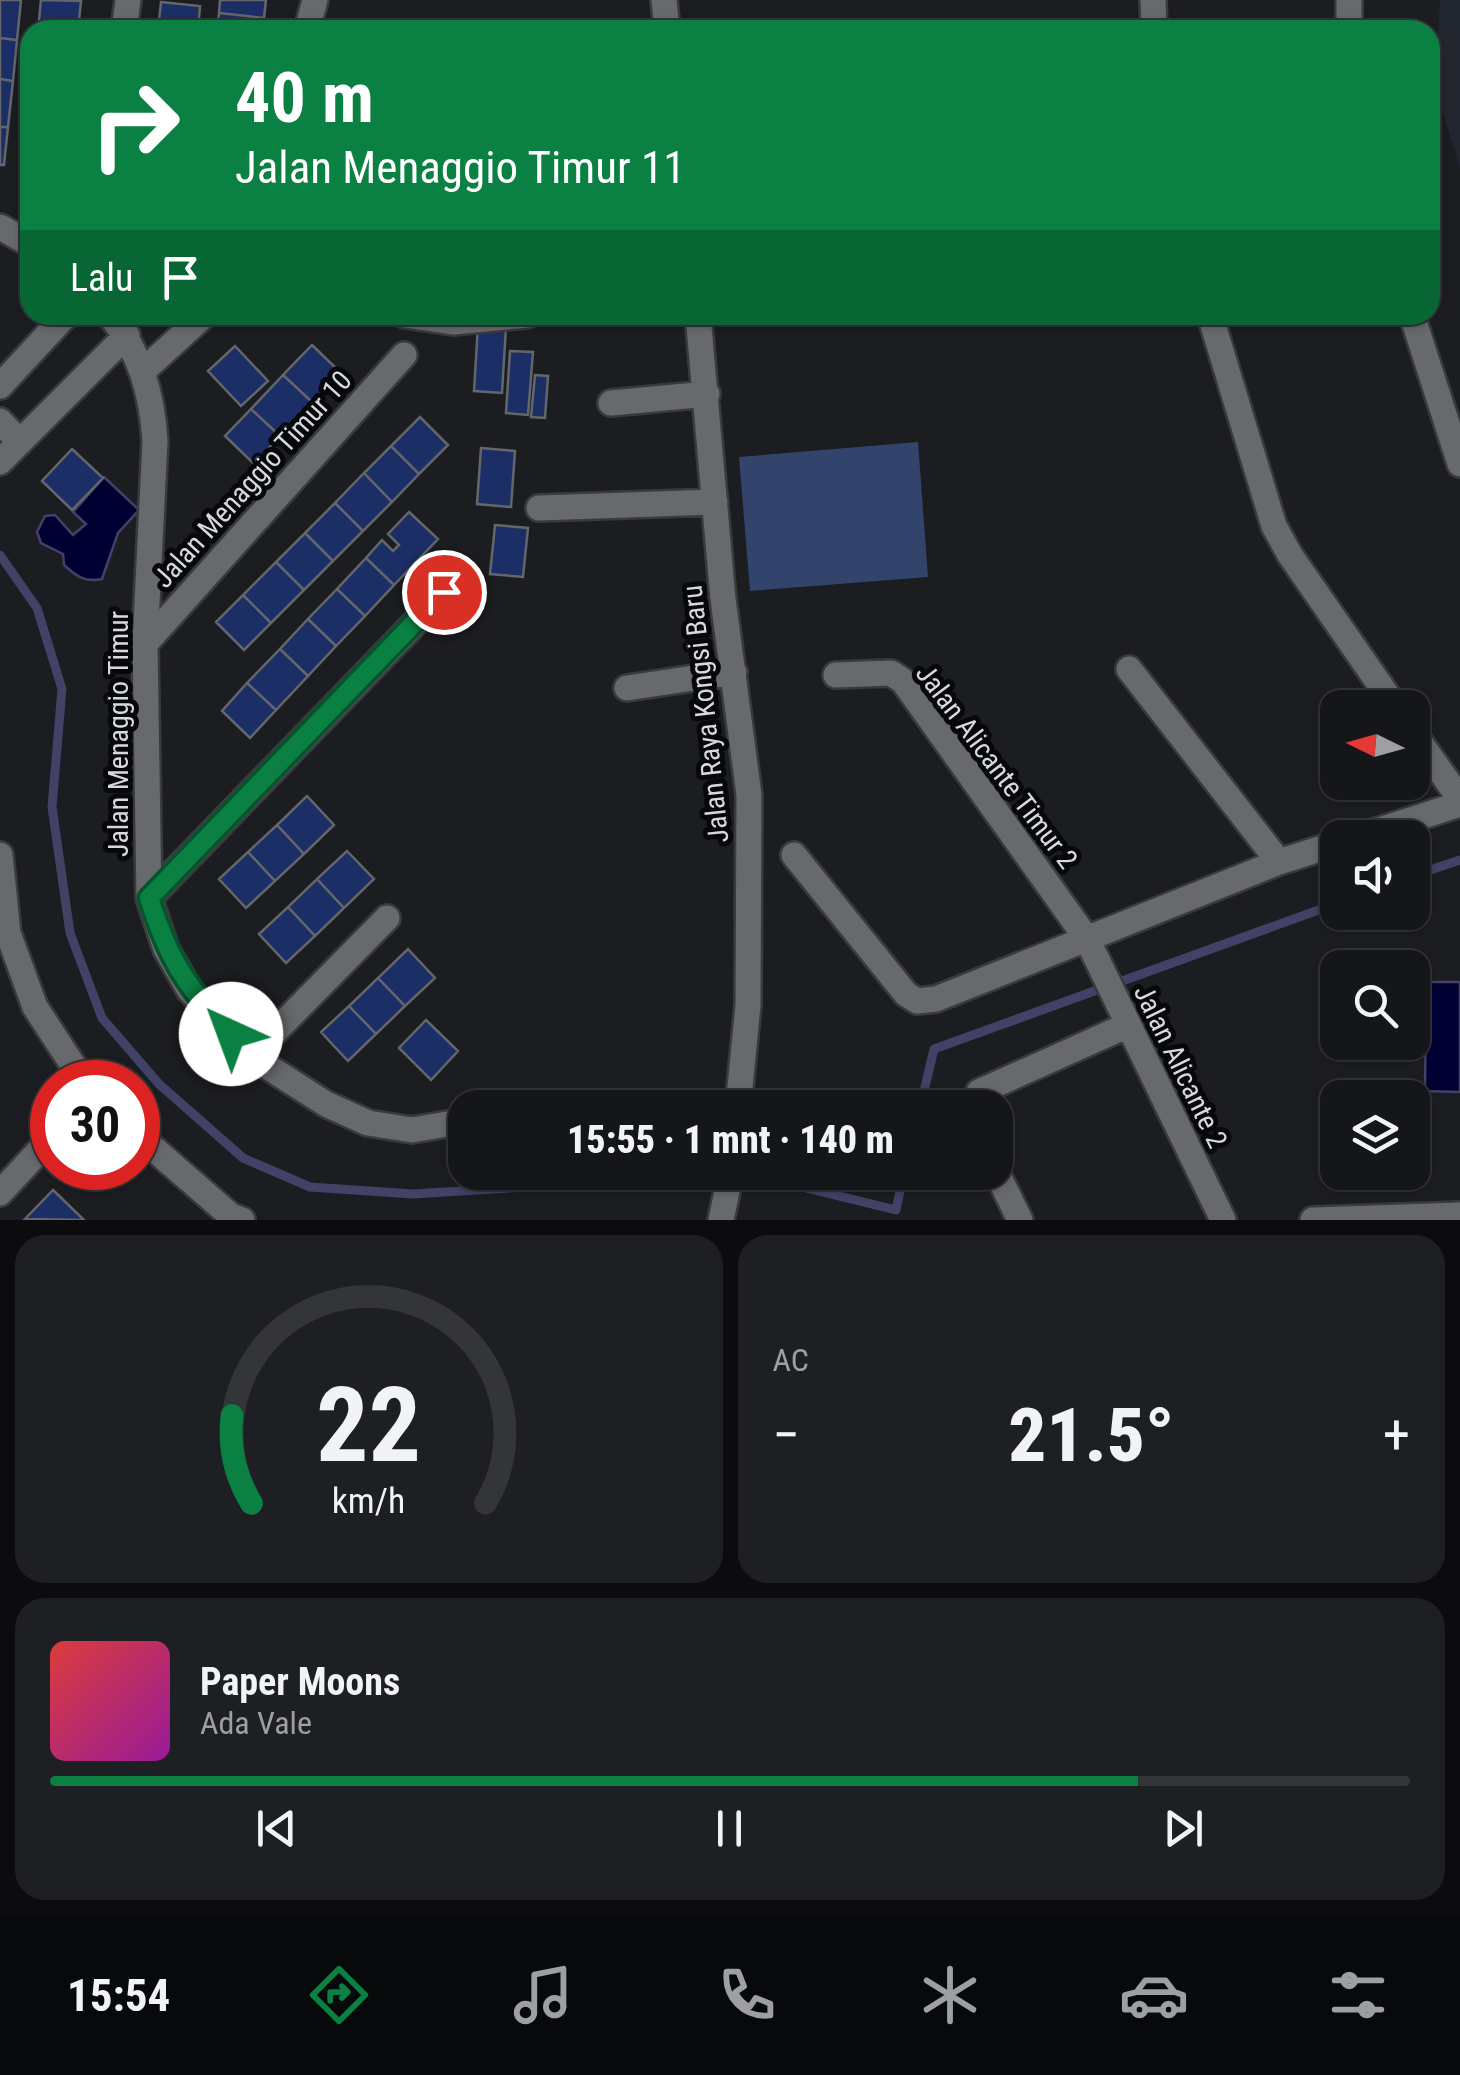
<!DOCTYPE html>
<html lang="id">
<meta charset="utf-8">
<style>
body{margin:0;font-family:"Roboto Condensed",sans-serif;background:#1e1f22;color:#f1f3f6;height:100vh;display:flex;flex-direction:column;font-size:38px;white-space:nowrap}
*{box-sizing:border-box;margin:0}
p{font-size:32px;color:#9d9fa2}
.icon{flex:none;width:55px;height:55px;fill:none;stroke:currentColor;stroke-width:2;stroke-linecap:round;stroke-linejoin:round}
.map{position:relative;height:1220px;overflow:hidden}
.panel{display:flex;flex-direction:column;gap:15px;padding:15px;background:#0c0c0e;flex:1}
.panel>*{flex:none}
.top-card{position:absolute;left:20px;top:20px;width:1420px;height:305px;border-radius:30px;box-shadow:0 2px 8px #0004,0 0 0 2px #343538;background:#0b8043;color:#fff;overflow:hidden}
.needle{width:65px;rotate:275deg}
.controls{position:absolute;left:1320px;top:690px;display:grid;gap:20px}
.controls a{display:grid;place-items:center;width:110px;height:110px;border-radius:20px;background:#151619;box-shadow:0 2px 8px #0004,0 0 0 2px #343538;font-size:50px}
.speed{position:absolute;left:30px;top:1060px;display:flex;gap:20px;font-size:50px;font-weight:700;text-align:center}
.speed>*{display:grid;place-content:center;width:130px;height:130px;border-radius:50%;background:#151619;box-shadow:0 2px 8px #0004,0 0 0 2px #343538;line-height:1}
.speed .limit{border:15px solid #d22;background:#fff;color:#111}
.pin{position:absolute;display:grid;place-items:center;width:85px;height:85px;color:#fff;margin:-42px;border:5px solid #fff;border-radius:50%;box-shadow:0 2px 10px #0007}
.me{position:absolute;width:110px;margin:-55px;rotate:317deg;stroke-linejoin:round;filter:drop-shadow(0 0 8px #0008)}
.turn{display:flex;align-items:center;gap:35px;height:210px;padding:0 50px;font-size:45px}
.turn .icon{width:130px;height:130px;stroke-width:2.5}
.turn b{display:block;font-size:70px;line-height:85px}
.then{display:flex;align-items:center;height:95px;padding:0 50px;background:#0003;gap:20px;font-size:38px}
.big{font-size:75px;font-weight:800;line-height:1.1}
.panel .tile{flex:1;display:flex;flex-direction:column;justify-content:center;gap:15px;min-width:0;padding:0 35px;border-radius:30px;background:#1e1f22}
.panel .dial{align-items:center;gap:0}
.dial svg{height:260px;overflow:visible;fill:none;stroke:#343538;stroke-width:7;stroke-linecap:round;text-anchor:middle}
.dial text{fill:#f1f3f6;stroke:none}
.song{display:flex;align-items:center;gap:30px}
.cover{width:120px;height:120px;border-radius:15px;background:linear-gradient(135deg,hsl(0 70% 55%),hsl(300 70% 35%))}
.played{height:10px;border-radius:5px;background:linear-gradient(90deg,#0b8043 80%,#343538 80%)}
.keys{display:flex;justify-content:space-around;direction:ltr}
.heat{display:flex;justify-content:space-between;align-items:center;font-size:55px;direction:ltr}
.panel .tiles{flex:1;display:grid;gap:15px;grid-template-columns:1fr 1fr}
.tile:last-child{grid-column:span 2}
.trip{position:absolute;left:448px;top:1090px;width:565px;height:100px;border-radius:30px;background:#151619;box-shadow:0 2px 8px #0004,0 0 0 2px #343538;font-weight:800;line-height:100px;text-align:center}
.tabs{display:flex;height:160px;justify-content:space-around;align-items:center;background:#08090a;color:#9d9fa2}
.tabs .icon{width:70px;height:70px}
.tabs .on{color:#0b8043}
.tabs b{font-size:45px;color:#f1f3f6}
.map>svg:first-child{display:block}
.built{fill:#22262f}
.green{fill:#33446c}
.water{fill:#010033;stroke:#424166;stroke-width:2.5}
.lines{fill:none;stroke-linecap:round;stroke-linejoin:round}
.stream{stroke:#424166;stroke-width:9}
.building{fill:#1b2f66;stroke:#64666b;stroke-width:2.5}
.minor-casing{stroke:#383a3d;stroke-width:30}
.path{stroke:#626366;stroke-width:5;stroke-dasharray:5 5;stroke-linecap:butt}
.minor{stroke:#67696d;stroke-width:25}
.route-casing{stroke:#07532c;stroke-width:25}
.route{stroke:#0b8043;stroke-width:18}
.labels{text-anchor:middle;stroke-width:10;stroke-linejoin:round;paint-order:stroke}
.street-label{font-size:28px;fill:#d8d9dc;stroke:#070809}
</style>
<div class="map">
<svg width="1460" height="1220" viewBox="0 0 1460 1220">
<rect width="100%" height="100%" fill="#1c1d21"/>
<path class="built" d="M1440,0H1460V168L1435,86Z"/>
<path class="green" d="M918,442L928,577L750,591L739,457Z"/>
<path class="water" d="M104,477L139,510L118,533L102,579C85,583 76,576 64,565L63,554L41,543L37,532L45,516L55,515L73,535L86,524L73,512Z
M1426,982H1460V1092L1425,1091Z"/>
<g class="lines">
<path class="stream" d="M0,555L37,608L62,689L52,807L70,933L102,1018L159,1084L243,1158L310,1187L413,1194L525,1187L642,1172
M1412,876L1460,860
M920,1108L934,1049L1338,903
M753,1175L896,1210L904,1172"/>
</g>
<path class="building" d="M0,0H21L17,40L0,38Z
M41,0L81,1L78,30H38Z
M220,0H266L264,18L219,13Z
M161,2L200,6L198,30H158Z
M219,13L264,18L263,30H217Z
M0,38L17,40L13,81L0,79Z
M0,79L13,81L8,127H0Z
M0,127H8L4,165H0Z
M478,325L506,327L502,393L474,391Z
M312,345L340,372L312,402L283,375Z
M235,346L268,381L241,406L208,371Z
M510,351L533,352L528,415L506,413Z
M283,375L312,402L280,436L251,409Z
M535,375L548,376L545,418L531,417Z
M251,409L280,436L254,464L225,436Z
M420,417L448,445L419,474L391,446Z
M391,446L419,474L392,502L364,473Z
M481,448L515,451L511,507L477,504Z
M72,449L103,478L72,510L42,481Z
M364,473L392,502L363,531L335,503Z
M335,503L363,531L333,561L305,533Z
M409,512L438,539L394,585L366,558L382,540L393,551L399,545L388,534Z
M495,525L528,528L523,577L490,574Z
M305,533L333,561L304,590L276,562Z
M366,558L394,585L365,616L337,589Z
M276,562L304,590L271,623L243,595Z
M337,589L365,616L336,646L308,619Z
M243,595L271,623L244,650L216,622Z
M308,619L336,646L308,676L280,649Z
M280,649L308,676L276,710L247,683Z
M247,683L276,710L250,738L222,711Z
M307,796L334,825L304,854L277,825Z
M277,825L304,854L275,881L248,852Z
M347,851L374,879L344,908L317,879Z
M248,852L275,881L246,908L219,879Z
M317,879L344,908L315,936L288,907Z
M288,907L315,936L286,963L259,934Z
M408,949L435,978L405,1006L378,978Z
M378,978L405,1006L376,1034L349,1006Z
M349,1006L376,1034L348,1061L321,1032Z
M426,1020L458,1051L431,1080L399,1048Z
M53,1190L84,1220L25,1219Z"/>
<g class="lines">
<g class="minor-casing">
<path id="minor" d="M664,0L667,30
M1153,0L1154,30
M124,30L128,0
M307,30L315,0
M1349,30V0
M0,227L30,244
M110,315C140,352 152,393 155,441L145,644L149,898L166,949L190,991L251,1056L326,1104L368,1123L412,1130L465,1121
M405,315L453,322L527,315
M698,315L723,599L749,795L748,1005L738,1108
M1210,315L1274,526L1290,555L1396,708
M1412,315L1460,464
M143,371L201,318
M0,386L66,315
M611,403L707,394
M0,421L19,441
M0,462L127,335
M539,508L715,502
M145,644L404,355
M1129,669L1279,862
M836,675L891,673L903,681L1087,939L1223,1220
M627,688L734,672
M1412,731L1460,799
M1355,838L1460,804
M0,855L8,933L35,1007L84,1082
M794,855L906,994L917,1001L936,999L1279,862L1338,843
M149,898L444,593
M251,1056L387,918
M971,1108L979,1092L1128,1025
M138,1135L231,1216L242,1220
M995,1169L1020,1220
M0,1193L52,1137
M721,1220L731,1172
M1313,1220L1460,1215"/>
</g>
<path class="path" d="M616,30L639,20"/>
<use href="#minor" class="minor"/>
</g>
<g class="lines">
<g class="route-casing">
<path id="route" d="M231,1034C186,986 169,961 149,898L444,592"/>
</g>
<use href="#route" class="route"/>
</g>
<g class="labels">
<g class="street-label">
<text transform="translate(252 479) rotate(-48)" y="10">Jalan Menaggio Timur 10</text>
<text transform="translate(705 714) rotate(-96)" y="10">Jalan Raya Kongsi Baru</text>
<text transform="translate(118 734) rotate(-90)" y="10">Jalan Menaggio Timur</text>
<text transform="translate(997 766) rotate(53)" y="10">Jalan Alicante Timur 2</text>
<text transform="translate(1181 1066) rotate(64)" y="10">Jalan Alicante 2</text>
</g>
</g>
</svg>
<div class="controls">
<a><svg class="needle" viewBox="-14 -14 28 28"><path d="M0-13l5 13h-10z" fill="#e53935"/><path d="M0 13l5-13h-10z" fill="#9d9fa2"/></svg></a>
<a><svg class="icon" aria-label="sound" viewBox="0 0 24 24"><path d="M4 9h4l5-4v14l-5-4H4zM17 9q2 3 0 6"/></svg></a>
<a><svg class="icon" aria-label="search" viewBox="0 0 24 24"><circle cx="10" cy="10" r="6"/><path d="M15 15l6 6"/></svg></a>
<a><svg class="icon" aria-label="layers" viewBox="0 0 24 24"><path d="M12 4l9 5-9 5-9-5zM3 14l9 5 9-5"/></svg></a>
</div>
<div class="speed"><div class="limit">30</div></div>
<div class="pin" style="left:444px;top:592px;background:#d93025"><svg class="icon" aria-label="arrive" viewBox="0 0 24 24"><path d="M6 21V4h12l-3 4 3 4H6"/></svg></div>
<svg class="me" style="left:231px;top:1034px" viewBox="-20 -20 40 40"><circle r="19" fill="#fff"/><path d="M0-13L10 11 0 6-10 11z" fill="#0b8043"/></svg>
<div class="trip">15:55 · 1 mnt · 140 m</div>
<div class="top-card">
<div class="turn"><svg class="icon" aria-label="right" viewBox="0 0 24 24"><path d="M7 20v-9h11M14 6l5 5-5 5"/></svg><div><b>40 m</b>Jalan Menaggio Timur 11</div></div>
<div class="then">Lalu<svg class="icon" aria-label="arrive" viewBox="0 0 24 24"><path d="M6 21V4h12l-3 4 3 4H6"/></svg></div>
</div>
</div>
<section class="panel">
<div class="tiles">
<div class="tile dial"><svg viewBox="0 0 100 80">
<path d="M14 69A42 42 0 1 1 86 69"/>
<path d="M14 69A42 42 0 0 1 8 42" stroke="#0b8043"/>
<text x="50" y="56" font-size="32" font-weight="700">22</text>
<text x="50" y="72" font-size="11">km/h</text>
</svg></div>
<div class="tile"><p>AC</p>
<div class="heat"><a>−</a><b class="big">21.5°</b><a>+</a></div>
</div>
<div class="tile">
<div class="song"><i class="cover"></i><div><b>Paper Moons</b><p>Ada Vale</p></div></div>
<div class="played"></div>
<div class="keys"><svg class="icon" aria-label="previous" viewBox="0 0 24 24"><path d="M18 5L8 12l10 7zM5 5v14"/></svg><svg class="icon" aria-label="pause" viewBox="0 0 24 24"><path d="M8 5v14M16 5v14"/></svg><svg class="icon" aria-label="next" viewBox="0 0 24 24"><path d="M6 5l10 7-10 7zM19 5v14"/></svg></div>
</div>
</div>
</section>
<nav class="tabs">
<b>15:54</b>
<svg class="icon on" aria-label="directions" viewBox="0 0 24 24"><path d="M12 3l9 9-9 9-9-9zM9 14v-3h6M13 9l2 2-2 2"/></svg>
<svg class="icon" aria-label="music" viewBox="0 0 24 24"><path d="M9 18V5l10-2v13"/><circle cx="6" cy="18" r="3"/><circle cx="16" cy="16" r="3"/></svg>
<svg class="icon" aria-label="phone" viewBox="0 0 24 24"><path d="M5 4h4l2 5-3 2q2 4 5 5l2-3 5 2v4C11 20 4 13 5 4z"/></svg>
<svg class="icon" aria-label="climate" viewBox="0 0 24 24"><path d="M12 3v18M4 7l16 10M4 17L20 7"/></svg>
<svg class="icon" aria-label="car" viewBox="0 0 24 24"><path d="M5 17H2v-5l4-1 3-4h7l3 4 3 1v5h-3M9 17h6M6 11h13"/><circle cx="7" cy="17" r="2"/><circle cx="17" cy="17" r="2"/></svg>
<svg class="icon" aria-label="filters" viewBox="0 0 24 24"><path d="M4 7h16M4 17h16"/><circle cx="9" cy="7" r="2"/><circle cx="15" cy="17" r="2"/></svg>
</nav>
